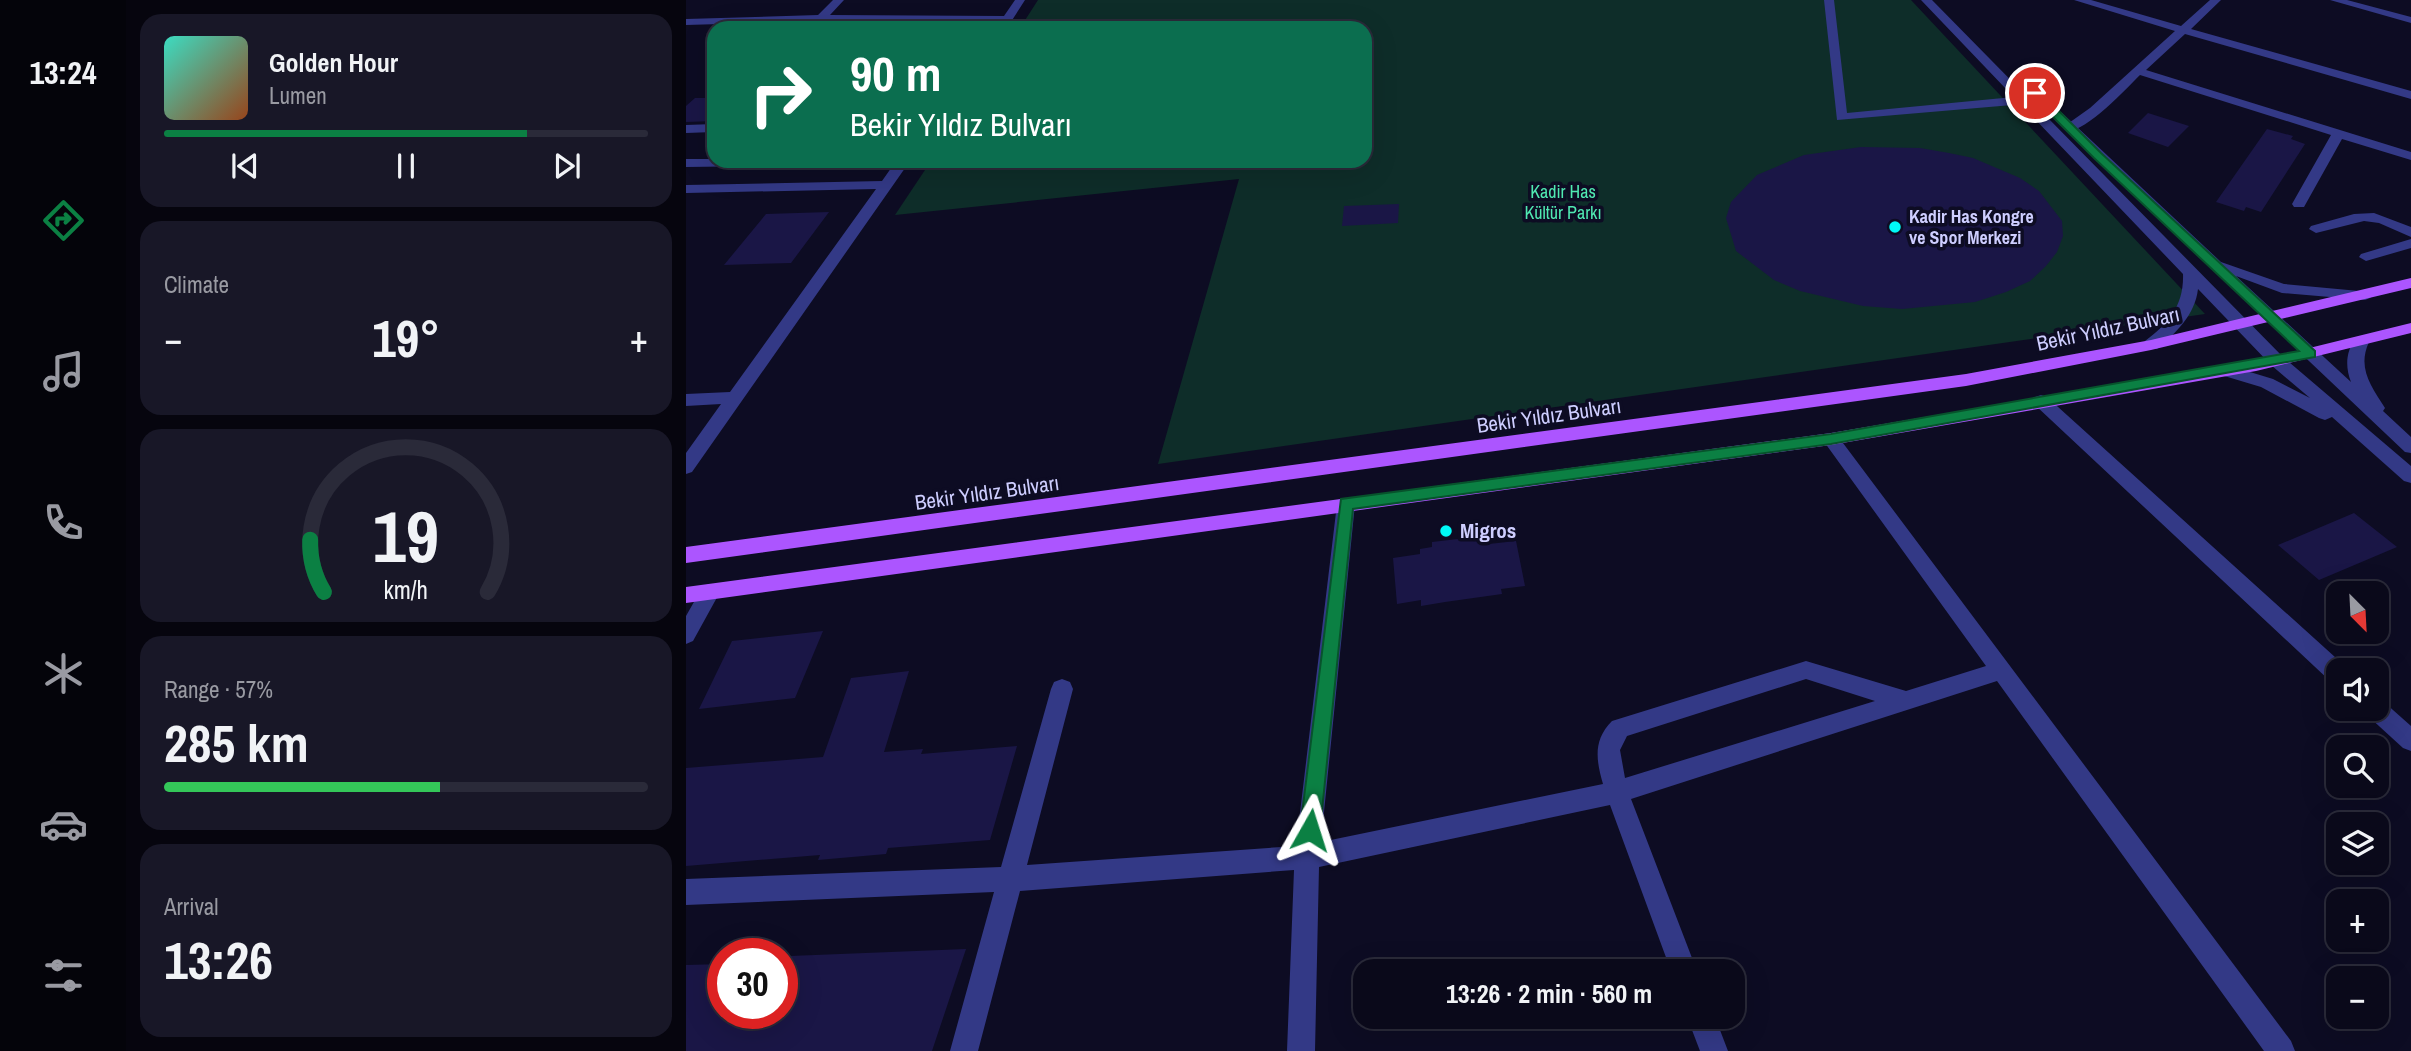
<!DOCTYPE html>
<meta charset="utf-8">
<style>
body{margin:0;font-family:"Archivo Narrow",sans-serif;background:#181727;color:#f1f3f6;height:100vh;display:flex;flex-direction:column;font-size:26px;white-space:nowrap}
*{box-sizing:border-box;margin:0}
p{font-size:23px;color:#999aa2}
.icon{flex:none;width:38px;height:38px;fill:none;stroke:currentColor;stroke-width:2;stroke-linecap:round;stroke-linejoin:round}
.map{position:relative;flex:1;overflow:hidden}
.sheet{display:flex;flex-direction:column;gap:14px;padding:14px;background:#06050e;width:560px}
.sheet>*{flex:none}
.hud{position:absolute;left:21px;top:21px;width:665px;height:147px;border-radius:21px;box-shadow:0 7px 28px #0002,0 0 0 2px #2a2a39;background:#0b6e4f;color:#fff;overflow:hidden}
.needle{width:46px;rotate:156deg}
.fabs{position:absolute;left:1640px;top:581px;display:grid;gap:14px}
.fabs a{display:grid;place-items:center;width:63px;height:63px;border-radius:14px;background:#0a091a;box-shadow:0 7px 28px #0002,0 0 0 2px #2a2a39;font-size:35px}
.speed{position:absolute;left:21px;top:938px;display:flex;gap:14px;font-size:35px;font-weight:700;text-align:center}
.speed>*{display:grid;place-content:center;width:91px;height:91px;border-radius:50%;background:#0a091a;box-shadow:0 7px 28px #0002,0 0 0 2px #2a2a39;line-height:1}
.speed .limit{border:10px solid #d22;background:#fff;color:#111}
.pin{position:absolute;display:grid;place-items:center;width:60px;height:60px;color:#fff;margin:-30px;border:4px solid #fff;border-radius:50%;box-shadow:0 2px 7px #0007}
.me{position:absolute;width:77px;margin:-38px;rotate:6deg;stroke-linejoin:round;filter:drop-shadow(0 0 5px #0008)}
.turn{display:flex;align-items:center;gap:24px;height:147px;padding:0 28px;font-size:32px}
.turn .icon{width:91px;height:91px;stroke-width:2.5}
.turn b{display:block;font-size:49px;line-height:60px}
.big{font-size:52px;font-weight:700;line-height:1.1}
.sheet .card{flex:1;display:flex;flex-direction:column;justify-content:center;gap:10px;min-width:0;padding:0 24px;border-radius:21px;background:#181727}
.sheet .dial{align-items:center;gap:0}
.dial svg{height:182px;overflow:visible;fill:none;stroke:#2a2a39;stroke-width:7;stroke-linecap:round;text-anchor:middle}
.dial text{fill:#f1f3f6;stroke:none}
.song{display:flex;align-items:center;gap:21px}
.cover{width:84px;height:84px;border-radius:10px;background:linear-gradient(135deg,hsl(170 70% 55%),hsl(20 70% 35%))}
.played{height:7px;border-radius:4px;background:linear-gradient(90deg,#0b8043 75%,#2a2a39 75%)}
.keys{display:flex;justify-content:space-around;direction:ltr}
.heat{display:flex;justify-content:space-between;align-items:center;font-size:38px;direction:ltr}
.charge{height:10px;border-radius:5px;background:linear-gradient(90deg,#34c759 57%,#2a2a39 0)}
.trip{position:absolute;left:667px;top:959px;width:392px;height:70px;border-radius:21px;background:#0a091a;box-shadow:0 7px 28px #0002,0 0 0 2px #2a2a39;font-weight:700;line-height:70px;text-align:center}
main{display:flex;flex:1;min-height:0}
.menu{display:flex;flex-direction:column;width:126px;justify-content:space-around;align-items:center;background:#04040a;color:#999aa2}
.menu .icon{width:49px;height:49px}
.menu .current{color:#0b8043}
.menu b{font-size:32px;color:#f1f3f6}
.map>svg:first-child{display:block}
.green{fill:#0e2d29}
.building{fill:#1a1646}
.lines{fill:none;stroke-linecap:round;stroke-linejoin:round}
.minor{fill:#333986;fill-rule:evenodd}
.tertiary{fill:#333986;fill-rule:evenodd}
.primary{fill:#ac55ff;fill-rule:evenodd}
.route{fill:#0b8043;stroke:#07532c;stroke-width:2}
.poi-dot{fill:#00f9f6;stroke:#0d0c23;stroke-width:2.5}
.labels{text-anchor:middle;stroke-width:7;stroke-linejoin:round;paint-order:stroke}
.far-park-label{font-size:18px;fill:#50e9b2;stroke:#0d0c23}
.far-poi-label{font-size:18px;font-weight:bold;fill:#ceceff;stroke:#0d0c23;text-anchor:start}
.street-label{font-size:21px;fill:#ceceff;stroke:#0d0c23}
.poi-label{font-size:21px;font-weight:bold;fill:#ceceff;stroke:#0d0c23;text-anchor:start}
</style>
<main>
<nav class="menu">
<b>13:24</b>
<svg class="icon current" aria-label="directions" viewBox="0 0 24 24"><path d="M12 3l9 9-9 9-9-9zM9 14v-3h6M13 9l2 2-2 2"/></svg>
<svg class="icon" aria-label="music" viewBox="0 0 24 24"><path d="M9 18V5l10-2v13"/><circle cx="6" cy="18" r="3"/><circle cx="16" cy="16" r="3"/></svg>
<svg class="icon" aria-label="phone" viewBox="0 0 24 24"><path d="M5 4h4l2 5-3 2q2 4 5 5l2-3 5 2v4C11 20 4 13 5 4z"/></svg>
<svg class="icon" aria-label="climate" viewBox="0 0 24 24"><path d="M12 3v18M4 7l16 10M4 17L20 7"/></svg>
<svg class="icon" aria-label="car" viewBox="0 0 24 24"><path d="M5 17H2v-5l4-1 3-4h7l3 4 3 1v5h-3M9 17h6M6 11h13"/><circle cx="7" cy="17" r="2"/><circle cx="17" cy="17" r="2"/></svg>
<svg class="icon" aria-label="filters" viewBox="0 0 24 24"><path d="M4 7h16M4 17h16"/><circle cx="9" cy="7" r="2"/><circle cx="15" cy="17" r="2"/></svg>
</nav>
<section class="sheet">
<div class="card">
<div class="song"><i class="cover"></i><div><b>Golden Hour</b><p>Lumen</p></div></div>
<div class="played"></div>
<div class="keys"><svg class="icon" aria-label="previous" viewBox="0 0 24 24"><path d="M18 5L8 12l10 7zM5 5v14"/></svg><svg class="icon" aria-label="pause" viewBox="0 0 24 24"><path d="M8 5v14M16 5v14"/></svg><svg class="icon" aria-label="next" viewBox="0 0 24 24"><path d="M6 5l10 7-10 7zM19 5v14"/></svg></div>
</div>
<div class="card"><p>Climate</p>
<div class="heat"><a>−</a><b class="big">19°</b><a>+</a></div>
</div>
<div class="card dial"><svg viewBox="0 0 100 80">
<path d="M14 69A42 42 0 1 1 86 69"/>
<path d="M14 69A42 42 0 0 1 8 46" stroke="#0b8043"/>
<text x="50" y="56" font-size="32" font-weight="700">19</text>
<text x="50" y="72" font-size="11">km/h</text>
</svg></div>
<div class="card"><p>Range · 57%</p><b class="big">285 km</b><div class="charge"></div></div>
<div class="card"><p>Arrival</p><b class="big">13:26</b></div>
</section>
<div class="map">
<svg width="1725" height="1051" viewBox="0 0 1725 1051">
<rect width="100%" height="100%" fill="#0d0c23"/>
<path class="green" d="M352,0H1225L1519,314L472,464L553,179L209,215L245,161H679V28H334Z"/>
<path class="building" d="M9,98H28V121L0,122V106Z
M1462,113L1503,126L1482,147L1442,133Z
M1581,129L1607,136L1605,139L1619,144L1575,212L1560,207L1558,211L1530,202Z
M1175,147L1234,148L1263,153L1287,158L1334,178L1353,191L1376,221L1377,236L1371,252L1360,266L1344,281L1320,292L1289,302L1216,309L1177,306L1114,291L1088,280L1050,251L1040,218L1045,202L1071,175L1118,155Z
M713,204L712,223L656,226L658,206Z
M143,212L105,263L38,265L80,214Z
M1668,513L1711,547L1633,580L1592,545Z
M789,537L790,541L802,540L803,544L830,541L839,586L815,589L816,594L759,602L735,606V600L711,604L707,558L734,554V549L746,547V542Z
M137,631L109,698L13,709L46,641Z
M223,671L198,752L237,749L235,754L331,746L304,840L202,848L200,854L132,860L134,855L0,866V768L137,757L165,678Z
M280,949L246,1051H0V965L37,964V1013H96V973L104,956Z"/>
<g class="lines">
<path class="minor" d="M147,0H158L144,15L318,16L329,0H339L321,28H309L313,22L135,21L0,25V19L132,15Z
M1138,0H1148L1161,113L1338,96L1344,100L1338,104L1151,120Z
M1388,0H1405L1495,26L1524,0H1535L1505,29L1725,91V99L1499,34L1460,70L1725,152V160L1656,139L1618,207H1608L1606,204L1645,135L1454,75C1440,89 1398,134 1380,131V125L1404,108L1489,31Z
M1644,0H1661L1725,17V23Z
M28,124V132L0,133V125Z
M0,159H28V161H153L146,165L0,167Z
M210,161H224L6,472L0,474V453L35,404L0,406V394L44,392L190,189L0,193V185L196,181Z
M1688,213L1725,227V237L1693,223L1678,221L1630,233L1623,229L1625,226L1668,214Z
M1725,239V248L1680,261L1673,257L1675,254Z
M1355,395L1361,397L1660,667L1661,670H1652V683L1644,681L1349,405L1346,401L1349,397Z
M1145,433L1151,435L1605,1041L1609,1051H1578L1311,681L945,799L1011,971H985L924,805L633,867L629,1051H601L608,870L334,891L292,1051H264L308,892L0,905V879L315,867L365,689L368,682L376,679L384,682L387,689L341,865L610,846L651,504L653,499H667L669,504L635,842L917,784C910,760 907,740 926,721L1120,661L1220,691L1300,666L1139,443L1136,439L1139,435ZM1120,679L1189,701L939,778L934,750L941,736Z
M24,584L31,586L34,592L7,641L0,644V616L17,586Z
M1690,699L1698,702L1725,726V751L1717,748L1682,716L1679,709H1690Z
M1001,1017H1029L1042,1051H1014Z"/>
<path class="tertiary" d="M1235,0H1246L1597,357L1725,466V483L1718,481L1646,417L1639,420L1633,418L1575,387L1535,375L1533,371L1535,367L1541,365L1587,379L1624,398L1585,365L1512,289C1509,315 1490,333 1471,349H1459L1457,345L1459,341C1483,323 1498,305 1497,274Z
M1355,96L1359,97L1535,262L1598,284L1684,292L1687,295L1684,298L1679,300L1596,293L1550,276L1665,382C1659,366 1660,353 1669,338H1681L1683,342C1671,368 1685,386 1699,408L1697,411L1725,437V453L1719,452L1351,103V97Z"/>
<path class="primary" d="M1725,278V288L1465,350L1280,386L0,563V547L1280,374L1465,340Z
M1725,323V333L1570,371L1145,445L0,603V587L1145,433L1570,361Z"/>
</g>
<path class="route" d="M1346,91H1353L1415,153L1629,351V357L1145,444L667,509L634,830L631,837L624,839L617,837L614,830L655,499L1145,434L1613,351L1408,158L1346,96Z"/>
<g class="poi-dot">
<circle cx="1209" cy="227" r="7"/>
<circle cx="760" cy="531" r="7"/>
</g>
<g class="labels">
<g class="far-park-label">
<text x="877" y="198">Kadir Has<tspan x="877" dy="21">Kültür Parkı</tspan></text>
</g>
<g class="far-poi-label">
<text x="1223" y="223">Kadir Has Kongre<tspan x="1223" dy="21">ve Spor Merkezi</tspan></text>
</g>
<g class="street-label">
<text transform="translate(1422 329) rotate(-12)" y="7">Bekir Yıldız Bulvarı</text>
<text transform="translate(863 416) rotate(-8)" y="7">Bekir Yıldız Bulvarı</text>
<text transform="translate(301 493) rotate(-8)" y="7">Bekir Yıldız Bulvarı</text>
</g>
<g class="poi-label">
<text x="774" y="538">Migros</text>
</g>
</g>
</svg>
<div class="fabs">
<a><svg class="needle" viewBox="-14 -14 28 28"><path d="M0-13l5 13h-10z" fill="#e53935"/><path d="M0 13l5-13h-10z" fill="#999aa2"/></svg></a>
<a><svg class="icon" aria-label="sound" viewBox="0 0 24 24"><path d="M4 9h4l5-4v14l-5-4H4zM17 9q2 3 0 6"/></svg></a>
<a><svg class="icon" aria-label="search" viewBox="0 0 24 24"><circle cx="10" cy="10" r="6"/><path d="M15 15l6 6"/></svg></a>
<a><svg class="icon" aria-label="layers" viewBox="0 0 24 24"><path d="M12 4l9 5-9 5-9-5zM3 14l9 5 9-5"/></svg></a>
<a>+</a>
<a>−</a>
</div>
<div class="speed"><div class="limit">30</div></div>
<div class="pin" style="left:1349px;top:93px;background:#d93025"><svg class="icon" aria-label="arrive" viewBox="0 0 24 24"><path d="M6 21V4h12l-3 4 3 4H6"/></svg></div>
<svg class="me" style="left:624px;top:830px" viewBox="-20 -20 40 40"><path d="M0-17L14 15 0 8-14 15z" fill="#0b8043" stroke="#fff" stroke-width="4"/></svg>
<div class="trip">13:26 · 2 min · 560 m</div>
<div class="hud">
<div class="turn"><svg class="icon" aria-label="right" viewBox="0 0 24 24"><path d="M7 20v-9h11M14 6l5 5-5 5"/></svg><div><b>90 m</b>Bekir Yıldız Bulvarı</div></div>
</div>
</div>
</main>
